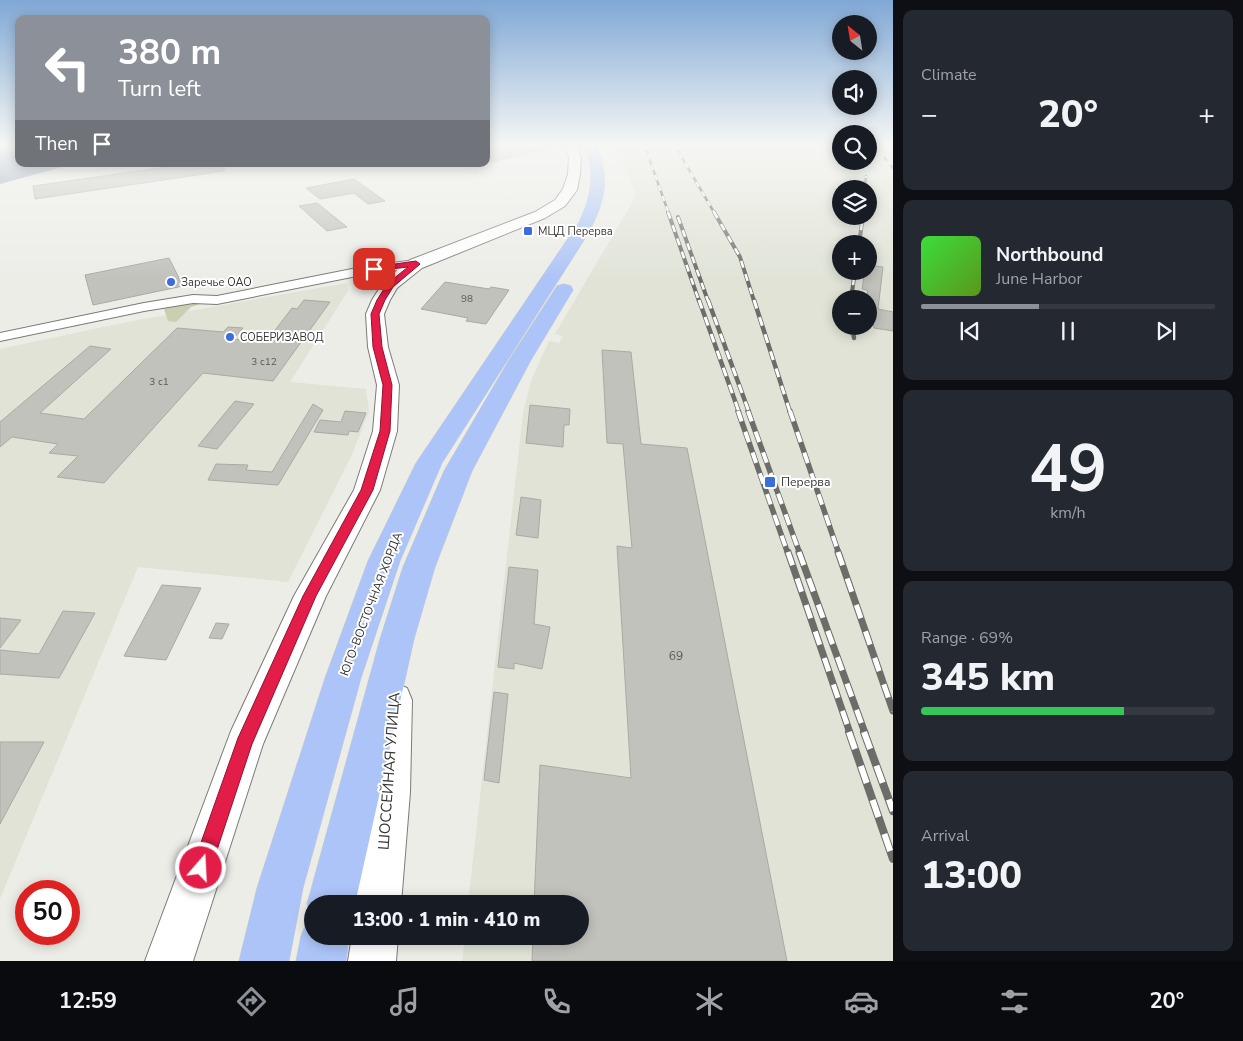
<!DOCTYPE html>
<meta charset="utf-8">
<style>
body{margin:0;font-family:"Nunito Sans",sans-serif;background:#242831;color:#f1f3f6;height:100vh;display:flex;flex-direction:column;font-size:19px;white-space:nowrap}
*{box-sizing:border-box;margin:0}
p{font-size:16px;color:#9ea1a6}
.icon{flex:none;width:28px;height:28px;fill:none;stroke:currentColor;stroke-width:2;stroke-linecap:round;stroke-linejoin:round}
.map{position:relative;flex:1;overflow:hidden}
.drawer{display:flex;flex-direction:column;gap:10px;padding:10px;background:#0d0f14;width:350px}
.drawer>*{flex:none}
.banner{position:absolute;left:15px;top:15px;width:475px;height:152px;border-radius:10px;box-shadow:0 2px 12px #0003;background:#8c9099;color:#fff;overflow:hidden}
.needle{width:32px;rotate:330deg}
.buttons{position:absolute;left:832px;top:15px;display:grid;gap:10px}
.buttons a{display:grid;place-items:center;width:45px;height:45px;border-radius:50%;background:#171b24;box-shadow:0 2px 12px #0003;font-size:25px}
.speed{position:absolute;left:15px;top:880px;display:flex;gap:10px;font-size:25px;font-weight:700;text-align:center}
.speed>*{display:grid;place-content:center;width:65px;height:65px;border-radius:50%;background:#171b24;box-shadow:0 2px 12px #0003;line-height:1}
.speed .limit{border:8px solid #d22;background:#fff;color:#111}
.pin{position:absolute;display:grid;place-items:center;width:42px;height:42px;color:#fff;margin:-21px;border-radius:10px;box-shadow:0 2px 8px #0006}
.me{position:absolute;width:55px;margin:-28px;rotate:19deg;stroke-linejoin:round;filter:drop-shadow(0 0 4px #0008)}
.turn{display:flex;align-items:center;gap:18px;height:105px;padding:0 20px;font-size:22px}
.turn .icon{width:65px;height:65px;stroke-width:2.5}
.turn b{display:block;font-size:35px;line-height:42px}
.then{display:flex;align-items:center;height:48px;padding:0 20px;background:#0003;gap:10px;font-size:19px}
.big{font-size:38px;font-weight:800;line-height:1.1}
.drawer .widget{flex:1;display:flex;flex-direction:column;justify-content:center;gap:8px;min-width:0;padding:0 18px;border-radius:10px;background:#242831}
.drawer .dial{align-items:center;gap:0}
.dial b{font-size:65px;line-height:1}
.song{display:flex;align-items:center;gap:15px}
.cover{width:60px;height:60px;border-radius:8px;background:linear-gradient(135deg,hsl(120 70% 55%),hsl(90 70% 35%))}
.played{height:5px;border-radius:2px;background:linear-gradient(90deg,#8c9099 40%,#363941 40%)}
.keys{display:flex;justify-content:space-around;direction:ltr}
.heat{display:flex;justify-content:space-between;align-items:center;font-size:28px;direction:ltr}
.charge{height:8px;border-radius:4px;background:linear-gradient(90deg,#34c759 69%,#363941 0)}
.trip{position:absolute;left:304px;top:895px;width:285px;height:50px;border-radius:25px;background:#171b24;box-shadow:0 2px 12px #0003;font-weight:800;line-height:50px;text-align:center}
.menu{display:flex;height:80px;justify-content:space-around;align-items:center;background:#090b0e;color:#9ea1a6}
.menu .icon{width:35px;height:35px}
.menu .on{color:#8c9099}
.menu b{font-size:22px;color:#f1f3f6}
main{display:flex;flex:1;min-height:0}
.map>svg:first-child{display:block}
.built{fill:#e0e3d6;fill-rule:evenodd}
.green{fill:#cacfb1}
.water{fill:#8496b8}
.building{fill:#c1c2bc;stroke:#a9aaa5}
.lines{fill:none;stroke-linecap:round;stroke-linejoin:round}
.street-casing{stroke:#7b7c77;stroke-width:2}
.secondary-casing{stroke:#7b7c77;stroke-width:2}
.primary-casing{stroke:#cbcbca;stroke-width:1}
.street{fill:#fff;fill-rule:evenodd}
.secondary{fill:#fff;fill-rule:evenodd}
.primary{fill:#acc4f7;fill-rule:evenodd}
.rail-far5-casing{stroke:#6c6c69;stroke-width:2.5}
.rail-far4-casing{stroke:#6c6c69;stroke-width:4}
.rail-far3-casing{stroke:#6c6c69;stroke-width:4.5}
.rail-far2-casing{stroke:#6c6c69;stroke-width:5.5}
.rail-far1-casing{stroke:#6c6c69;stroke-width:7}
.rail-casing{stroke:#6c6c69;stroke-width:8}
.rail-far5{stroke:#fff;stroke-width:2;stroke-dasharray:5.5;stroke-linecap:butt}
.rail-far4{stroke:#fff;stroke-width:2.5;stroke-dasharray:7;stroke-linecap:butt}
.rail-far3{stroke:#fff;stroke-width:3;stroke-dasharray:9;stroke-linecap:butt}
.rail-far2{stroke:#fff;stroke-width:4;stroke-dasharray:11;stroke-linecap:butt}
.rail-far1{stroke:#fff;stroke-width:5;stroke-dasharray:14;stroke-linecap:butt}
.rail{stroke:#fff;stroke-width:6;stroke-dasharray:18;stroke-linecap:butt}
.route{fill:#e11d48;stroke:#92132f}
.poi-dot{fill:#3c6ddd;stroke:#fff;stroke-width:2}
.labels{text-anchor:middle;stroke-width:4;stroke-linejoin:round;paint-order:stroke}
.number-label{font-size:10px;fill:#595956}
.far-poi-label{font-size:11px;fill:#363634;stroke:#fff;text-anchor:start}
.poi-label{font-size:12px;fill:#363634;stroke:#fff;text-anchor:start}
.street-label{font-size:12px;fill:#363634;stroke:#fff}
.near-number-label{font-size:12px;fill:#595956}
.near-street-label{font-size:15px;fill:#363634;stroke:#fff}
</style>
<main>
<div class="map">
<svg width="893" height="961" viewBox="0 0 893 961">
<rect width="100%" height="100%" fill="#ecede7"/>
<path class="built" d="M616,144H841V161H869V144H893V961H462L465,936H580V904H468L523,413L531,381L549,341L559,343L563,336L555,334L633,201L635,192L617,152ZM841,189H869V216H841ZM841,244H869V271H841ZM841,299H869V326H841Z
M347,283L348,291L290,382L366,389L369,412L351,457L288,582L138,567L0,899V349L127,322Z"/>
<path class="green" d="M189,302L200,304L191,307L176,322L168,321L163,306Z"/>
<path class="water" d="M0,144H19V164H73L0,184Z"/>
<path class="building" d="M486,144H545L546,149L486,163Z
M171,164H224V171L35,199L33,186L173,166Z
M354,179L385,201L368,204L354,193L320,199L306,188Z
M317,203L347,227L327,231L299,206Z
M169,258L183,286L93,305L85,275Z
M869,265L883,267L878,309L893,312V331L874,328L873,324L869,322V316H872L867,290L862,289L865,271H869Z
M445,282L489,289L491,287L509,290L486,324L466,321L468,318L421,309Z
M304,300L330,302L273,381L203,373L104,483L57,477L78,456L49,453L58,444L12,437L0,447V422L90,346L111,349L40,413L84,419L177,328L223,332L228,327L243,328L233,339L266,342L292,308L297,309Z
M602,350L631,352L641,444L687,448L787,961H532L533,936H580V904H534L540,765L631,778L617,546L632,548L623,444L607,443Z
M235,401L254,404L217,449L198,446Z
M313,404L323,410L278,485L208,480L216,464L248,465L246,470L272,472Z
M530,405L570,409L569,425H564L563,447L526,443Z
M345,411L366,413L358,432L349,431L348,435L314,432L320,420L341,422Z
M521,497L541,500L538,538L516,535Z
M509,567L538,570L534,624L550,627L542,669L514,663V669L498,667Z
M162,585L201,588L166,660L124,656Z
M63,611L95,613L59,678L0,674V650L39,654Z
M0,618L21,620L0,648Z
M216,623L229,624L222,639L209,638Z
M494,692L508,694L499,783L484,780Z
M0,742H44L0,824Z"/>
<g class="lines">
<g class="street-casing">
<path id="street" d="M416,260L420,261L422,264L420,267L367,274L217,304L193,303L144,311L0,341V333L144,303L193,295L217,296L367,266Z"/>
</g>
<g class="secondary-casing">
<path id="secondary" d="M563,144H575L581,157L580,174L577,190L565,206L545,218L422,268L397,288L390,300L384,314L388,347L399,385L397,431L380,490L326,596L263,744L193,961H145L231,731L294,596L354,490L373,431L377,385L368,347L366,314L372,300L384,281L410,260L535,212L555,200L563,189L568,174L569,157Z
M394,683L407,688L412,700L410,792L401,904H355L370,792L376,700L381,688Z
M352,936H398L396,961H348Z"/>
</g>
<g class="primary-casing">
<path id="primary" d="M584,144H596C611,180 605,201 588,234L442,463L400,561L361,678L303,888L289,961H239L257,888L325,678L368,561L416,463L579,222C592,195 595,173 584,144Z
M564,284L571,286L573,290L531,360L472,471L435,567L414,639L355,904H312V916L307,904L380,639L403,567L444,471L509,360L557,286Z
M312,917V936H349L346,961H296L301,936L308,919Z"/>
</g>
<use href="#street" class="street"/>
<use href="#secondary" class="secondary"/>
<use href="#primary" class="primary"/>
<g class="rail-far5-casing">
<path id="rail-far5" d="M644,144L669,214
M674,144L715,214
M873,144L893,168
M865,189L866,176"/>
</g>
<g class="rail-far4-casing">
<path id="rail-far4" d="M668,212L699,301
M714,212L740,257L754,301
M678,217L708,301
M859,244L863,216
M851,299L855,271"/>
</g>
<g class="rail-far3-casing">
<path id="rail-far3" d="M699,300L739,412
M708,300L749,412
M754,300L790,412
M852,326L854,338"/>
</g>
<g class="rail-far2-casing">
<path id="rail-far2" d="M738,411L788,554
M748,411L800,554
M790,411L839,554"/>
</g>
<g class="rail-far1-casing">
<path id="rail-far1" d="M788,552L850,733
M799,552L865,733
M838,552L893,711"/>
</g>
<g class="rail-casing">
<path id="rail" d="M849,732L893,859
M864,732L893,811"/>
</g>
<use href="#rail-far5" class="rail-far5"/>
<use href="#rail-far4" class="rail-far4"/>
<use href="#rail-far3" class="rail-far3"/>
<use href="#rail-far2" class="rail-far2"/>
<use href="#rail-far1" class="rail-far1"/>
<use href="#rail" class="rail"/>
</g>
<linearGradient id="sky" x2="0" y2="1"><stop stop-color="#80a8d5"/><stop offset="0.52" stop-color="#f6f7f4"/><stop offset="1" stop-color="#f6f7f4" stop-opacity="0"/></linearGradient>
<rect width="893" height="279" fill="url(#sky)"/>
<path class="route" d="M416,261L420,264L419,265L393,287L385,300L379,314L382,347L392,385L390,431L373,490L316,596L252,744L211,868L208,875L201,877L195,875L192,868L238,738L303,596L361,490L380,431L383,385L373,347L371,314L377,300L387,284L408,267L374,271L370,269L374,267Z"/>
<g class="poi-dot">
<rect x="523" y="226" width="10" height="10" rx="2.5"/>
<circle cx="171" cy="282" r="5"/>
<circle cx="230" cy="337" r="5"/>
<rect x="764" y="476" width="12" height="12" rx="2.5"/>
</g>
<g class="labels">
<g class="number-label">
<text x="467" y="302">98</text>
<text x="264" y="365">3 с12</text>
<text x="159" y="385">3 с1</text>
</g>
<g class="far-poi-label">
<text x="538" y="235">МЦД Перерва</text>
<text x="181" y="286">Заречье ОАО</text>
<text x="240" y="341">СОБЕРИЗАВОД</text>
</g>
<g class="poi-label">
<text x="781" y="486">Перерва</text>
</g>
<g class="street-label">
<text transform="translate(371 604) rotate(-69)" y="4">ЮГО-ВОСТОЧНАЯ ХОРДА</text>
</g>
<g class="near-number-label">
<text x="676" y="660">69</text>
</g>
<g class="near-street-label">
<text transform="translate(389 771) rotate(-86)" y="5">ШОССЕЙНАЯ УЛИЦА</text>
</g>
</g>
</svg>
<div class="buttons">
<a><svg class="needle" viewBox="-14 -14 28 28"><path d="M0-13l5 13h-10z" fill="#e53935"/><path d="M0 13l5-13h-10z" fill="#9ea1a6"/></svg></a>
<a><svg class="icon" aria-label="sound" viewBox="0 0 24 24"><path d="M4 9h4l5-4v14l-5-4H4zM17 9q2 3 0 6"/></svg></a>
<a><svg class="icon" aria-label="search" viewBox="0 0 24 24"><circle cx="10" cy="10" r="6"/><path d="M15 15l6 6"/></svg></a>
<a><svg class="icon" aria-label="layers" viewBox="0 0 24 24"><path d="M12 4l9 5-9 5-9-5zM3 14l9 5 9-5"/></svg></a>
<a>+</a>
<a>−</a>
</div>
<div class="speed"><div class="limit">50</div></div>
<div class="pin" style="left:374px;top:269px;background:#d93025"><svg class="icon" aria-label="arrive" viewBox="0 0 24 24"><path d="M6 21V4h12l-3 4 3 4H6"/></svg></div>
<svg class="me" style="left:201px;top:868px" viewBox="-20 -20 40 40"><circle r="17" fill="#e11d48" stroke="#fff" stroke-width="3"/><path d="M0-11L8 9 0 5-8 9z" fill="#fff"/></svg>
<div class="trip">13:00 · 1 min · 410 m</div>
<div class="banner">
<div class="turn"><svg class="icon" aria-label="left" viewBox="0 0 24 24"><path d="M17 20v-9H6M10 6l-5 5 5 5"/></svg><div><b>380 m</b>Turn left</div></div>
<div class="then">Then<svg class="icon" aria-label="arrive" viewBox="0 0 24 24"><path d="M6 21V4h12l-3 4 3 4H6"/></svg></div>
</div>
</div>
<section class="drawer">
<div class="widget"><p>Climate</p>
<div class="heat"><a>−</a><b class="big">20°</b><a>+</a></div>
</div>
<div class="widget">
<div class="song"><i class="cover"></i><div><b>Northbound</b><p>June Harbor</p></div></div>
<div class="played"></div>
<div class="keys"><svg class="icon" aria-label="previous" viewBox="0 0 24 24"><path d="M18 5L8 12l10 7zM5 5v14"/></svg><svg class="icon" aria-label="pause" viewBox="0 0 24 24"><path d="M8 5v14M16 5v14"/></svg><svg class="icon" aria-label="next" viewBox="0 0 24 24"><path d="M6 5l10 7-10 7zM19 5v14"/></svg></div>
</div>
<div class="widget dial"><b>49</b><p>km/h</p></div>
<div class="widget"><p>Range · 69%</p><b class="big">345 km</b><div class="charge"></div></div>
<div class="widget"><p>Arrival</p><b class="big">13:00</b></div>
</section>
</main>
<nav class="menu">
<b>12:59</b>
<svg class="icon on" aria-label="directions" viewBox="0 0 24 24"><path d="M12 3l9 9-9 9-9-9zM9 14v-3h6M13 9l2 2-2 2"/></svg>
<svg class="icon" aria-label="music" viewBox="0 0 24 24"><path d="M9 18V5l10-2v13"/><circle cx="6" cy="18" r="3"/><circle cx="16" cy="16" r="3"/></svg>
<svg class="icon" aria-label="phone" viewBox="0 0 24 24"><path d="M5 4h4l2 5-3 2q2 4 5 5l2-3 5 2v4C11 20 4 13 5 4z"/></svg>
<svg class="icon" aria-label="climate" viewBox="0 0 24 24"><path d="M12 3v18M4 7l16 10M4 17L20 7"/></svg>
<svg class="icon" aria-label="car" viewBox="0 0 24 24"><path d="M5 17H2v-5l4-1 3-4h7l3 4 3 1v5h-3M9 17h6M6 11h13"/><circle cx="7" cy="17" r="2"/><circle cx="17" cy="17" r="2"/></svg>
<svg class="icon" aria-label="filters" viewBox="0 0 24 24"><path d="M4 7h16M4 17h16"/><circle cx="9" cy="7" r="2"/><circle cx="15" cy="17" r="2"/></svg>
<b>20°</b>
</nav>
